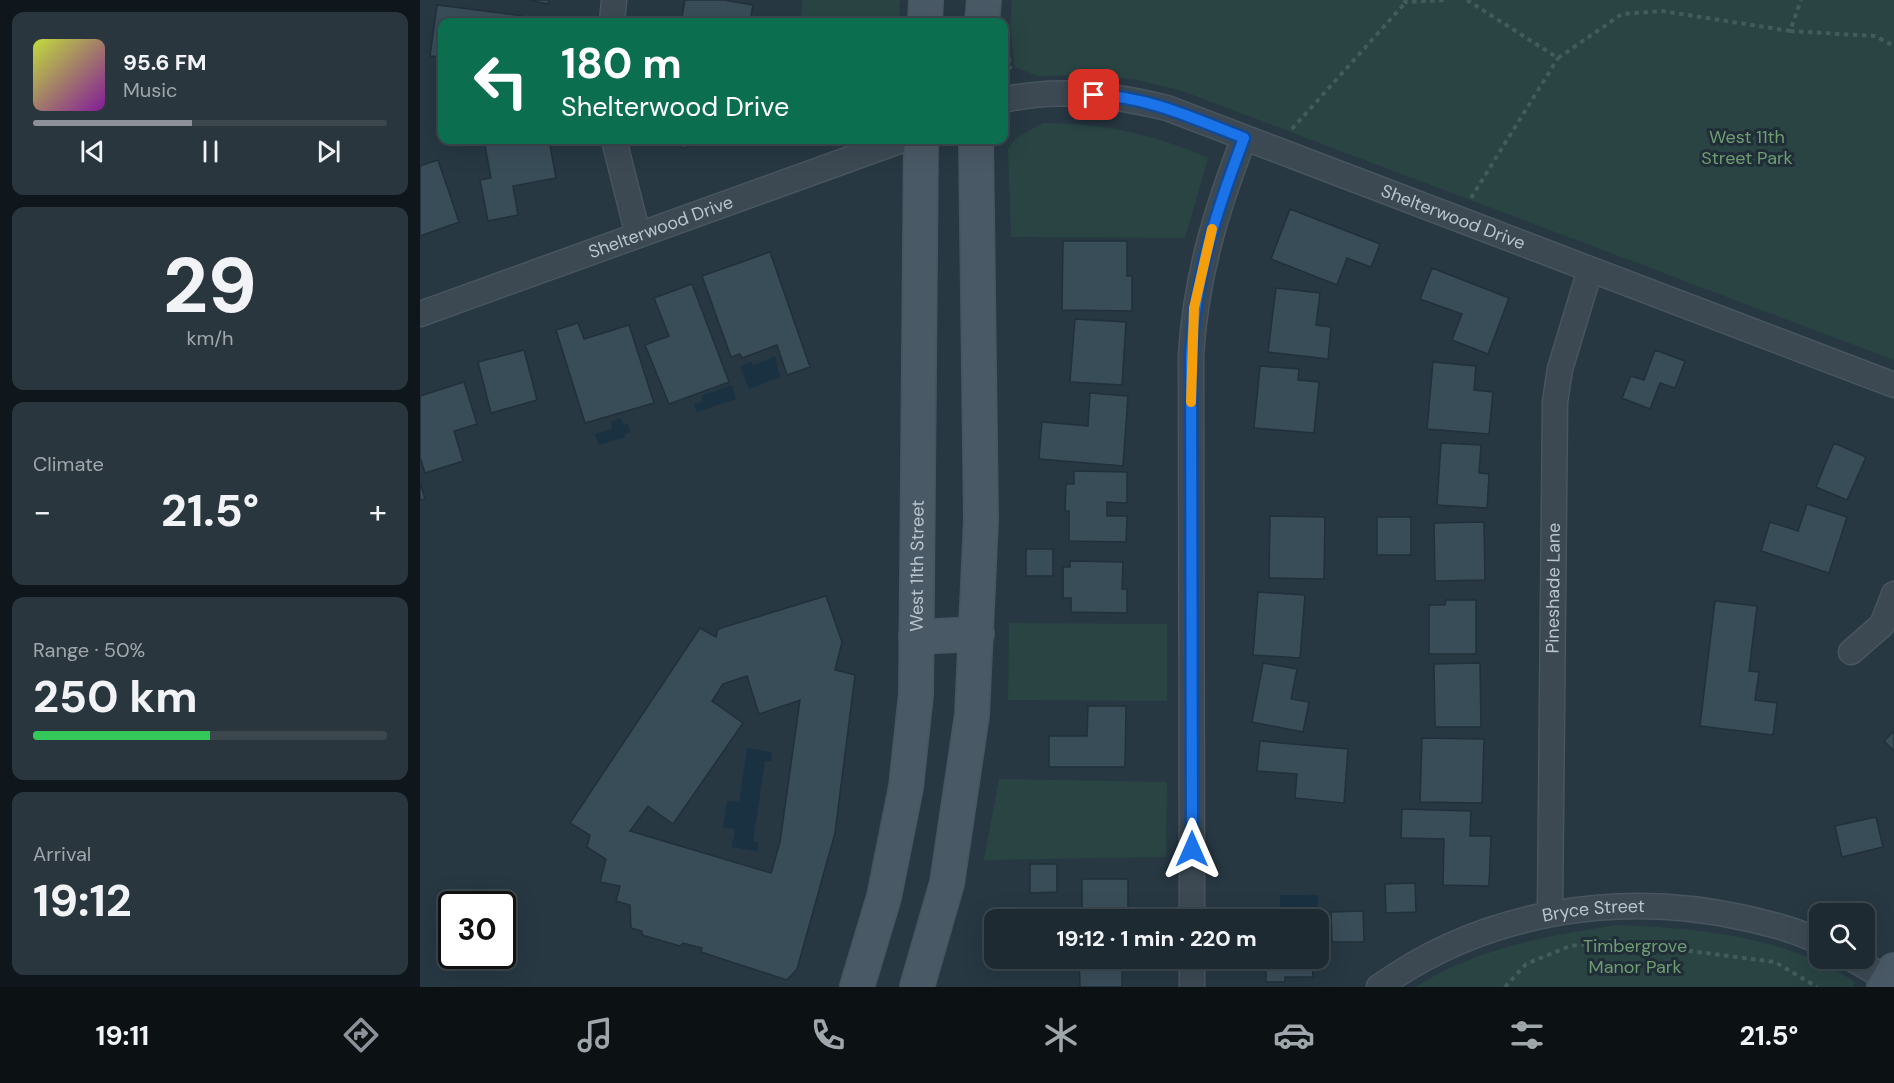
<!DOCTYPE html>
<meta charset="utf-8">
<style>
body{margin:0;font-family:"DM Sans",sans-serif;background:#2a363e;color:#f1f3f6;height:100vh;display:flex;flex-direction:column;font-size:22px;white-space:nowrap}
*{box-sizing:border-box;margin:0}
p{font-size:20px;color:#a0a7ac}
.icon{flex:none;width:33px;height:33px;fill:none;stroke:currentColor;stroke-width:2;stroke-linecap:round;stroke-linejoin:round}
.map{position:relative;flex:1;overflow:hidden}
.details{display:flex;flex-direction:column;gap:12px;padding:12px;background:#10171c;width:420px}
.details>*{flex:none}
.hud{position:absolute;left:18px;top:18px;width:570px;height:126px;border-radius:12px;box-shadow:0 6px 24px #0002,0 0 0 2px #3b464d;background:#0b6e4f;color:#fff;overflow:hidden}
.fabs{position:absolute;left:1389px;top:903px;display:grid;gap:12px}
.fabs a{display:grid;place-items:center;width:66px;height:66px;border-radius:12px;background:#1d2a32;box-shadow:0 6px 24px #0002,0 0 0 2px #3b464d;font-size:30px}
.speed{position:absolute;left:18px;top:891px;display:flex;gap:12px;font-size:30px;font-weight:700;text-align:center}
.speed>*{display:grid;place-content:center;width:78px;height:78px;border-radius:50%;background:#1d2a32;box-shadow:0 6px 24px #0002,0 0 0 2px #3b464d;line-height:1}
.speed .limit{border:3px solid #111;border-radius:9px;background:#fff;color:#111}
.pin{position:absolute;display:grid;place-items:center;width:51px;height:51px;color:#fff;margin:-26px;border-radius:12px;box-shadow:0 3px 9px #0006}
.me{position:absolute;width:66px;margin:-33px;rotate:0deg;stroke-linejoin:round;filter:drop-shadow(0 0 4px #0008)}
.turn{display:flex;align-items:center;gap:21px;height:126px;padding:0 24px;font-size:27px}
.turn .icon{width:78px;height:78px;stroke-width:2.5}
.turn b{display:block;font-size:42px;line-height:51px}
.big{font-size:45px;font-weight:700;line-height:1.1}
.details .card{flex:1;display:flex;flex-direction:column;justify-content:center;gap:9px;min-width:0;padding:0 21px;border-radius:12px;background:#2a363e}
.details .dial{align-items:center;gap:0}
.dial b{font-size:78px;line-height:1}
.song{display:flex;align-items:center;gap:18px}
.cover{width:72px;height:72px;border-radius:9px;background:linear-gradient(135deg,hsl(70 70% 55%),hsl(290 70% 35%))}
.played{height:6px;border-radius:3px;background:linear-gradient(90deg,#8c9099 45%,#3b464d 45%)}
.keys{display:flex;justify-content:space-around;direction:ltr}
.heat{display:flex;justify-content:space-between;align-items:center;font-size:33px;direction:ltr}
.charge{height:9px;border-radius:4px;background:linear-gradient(90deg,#34c759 50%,#3b464d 0)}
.trip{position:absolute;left:564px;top:909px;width:345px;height:60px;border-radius:12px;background:#1d2a32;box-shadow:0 6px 24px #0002,0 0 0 2px #3b464d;font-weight:700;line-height:60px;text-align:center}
.menu{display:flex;height:96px;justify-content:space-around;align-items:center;background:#0c1114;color:#a0a7ac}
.menu .icon{width:42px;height:42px}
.menu .active{color:#8c9099}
.menu b{font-size:27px;color:#f1f3f6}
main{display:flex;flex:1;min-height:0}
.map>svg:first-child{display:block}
.green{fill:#294443}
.water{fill:#1a3142}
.building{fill:#394d59;stroke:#22303a;stroke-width:1.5;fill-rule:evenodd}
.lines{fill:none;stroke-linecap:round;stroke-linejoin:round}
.street-casing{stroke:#48555f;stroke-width:27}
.secondary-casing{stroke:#48555f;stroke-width:36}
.path{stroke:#435c5a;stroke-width:4;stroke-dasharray:4.5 4.5;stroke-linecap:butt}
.street{stroke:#3c4953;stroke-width:24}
.secondary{stroke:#4a5966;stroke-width:33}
.route-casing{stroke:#114b97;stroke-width:15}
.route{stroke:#1a73e8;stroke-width:10}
.slow{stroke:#f59e0b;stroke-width:10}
.labels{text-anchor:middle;stroke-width:6;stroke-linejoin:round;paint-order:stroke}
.park-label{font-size:18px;fill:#709d73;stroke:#202e38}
.street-label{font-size:18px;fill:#b9c4cc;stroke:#202e38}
</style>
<main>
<section class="details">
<div class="card">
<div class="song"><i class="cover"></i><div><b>95.6 FM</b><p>Music</p></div></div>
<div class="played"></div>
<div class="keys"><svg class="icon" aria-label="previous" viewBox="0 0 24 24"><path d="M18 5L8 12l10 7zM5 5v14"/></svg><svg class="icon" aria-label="pause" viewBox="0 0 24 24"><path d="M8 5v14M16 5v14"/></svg><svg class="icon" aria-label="next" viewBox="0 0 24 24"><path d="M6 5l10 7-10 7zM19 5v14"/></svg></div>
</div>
<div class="card dial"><b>29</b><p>km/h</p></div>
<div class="card"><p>Climate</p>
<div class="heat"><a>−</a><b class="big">21.5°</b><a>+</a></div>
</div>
<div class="card"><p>Range · 50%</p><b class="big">250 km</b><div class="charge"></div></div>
<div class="card"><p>Arrival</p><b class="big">19:12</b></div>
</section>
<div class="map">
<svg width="1474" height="987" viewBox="0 0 1474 987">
<rect width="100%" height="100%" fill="#273843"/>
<path class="green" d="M382,0H480L479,22H381Z
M592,0H1474V360L762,91L717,80L670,75L618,76L595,67L590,24Z
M623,123C682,123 734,134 788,158L765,238L591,237L588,149L596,138Z
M589,623L747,624V701L588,700Z
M579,779L747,782L746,857L564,860Z
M1196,925C1278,928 1365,936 1435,982L1433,987H995C1057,948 1125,936 1196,925Z"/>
<path class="water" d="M355,356L360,377L329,389L320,366L331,362L333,366Z
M312,385L316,399L277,412L274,404L283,401L281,396Z
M201,418L203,425L208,424L210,432L205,434V437L179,445L175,434L192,429L191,422Z
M327,748L352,752L351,761H345L333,841L339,843L337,851L312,847L315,829L303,827L307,801L319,802Z
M860,895H898L897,914L860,913Z"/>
<path class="building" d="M109,0H129L128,4Z
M265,0H304L333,5L330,22H261Z
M17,5L103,16L102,22H22V57L10,56Z
M64,140H129L136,178L93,186L98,215L68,221L60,180L71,178Z
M260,140H307L261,148Z
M18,160L39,222L0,236V166Z
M870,209L960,244L951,267L927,258L917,285L851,259Z
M643,241H707V276H712V311L642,310Z
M350,252L390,367L367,375L357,345L322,358L320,354L311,357L282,276Z
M1012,268L1089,298L1068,354L1032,340L1042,314L1000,299Z
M272,284L309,382L249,404L225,345L249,336L234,298Z
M856,288L900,293L896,325L911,327L908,359L848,352Z
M655,319L706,322L702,385L650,382Z
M158,323L164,339L209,325L234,403L165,423L136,330Z
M104,350L117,400L71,413L58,362Z
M1235,350L1265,361L1255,388L1240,383L1230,409L1202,398L1211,376L1224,380Z
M1013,362L1056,366L1054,390L1073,392L1069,434L1007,429Z
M840,366L879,369L878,380L899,382L894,433L834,428Z
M44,382L57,424L34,431L43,461L5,473L0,457V396Z
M670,393L708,396L703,466L619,459L622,422L668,426Z
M1021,443L1061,445L1059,473L1069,474L1067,508L1017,505Z
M1414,443L1446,457L1427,500L1396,487Z
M654,471L707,472V503L687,502V516H707L706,542L649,541V511H645L646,484H654Z
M0,482L5,499L0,500Z
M1387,504L1427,517L1409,573L1341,551L1350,522L1378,531Z
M850,516L905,517L904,579L849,578Z
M957,517H991V555H957Z
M1064,522L1065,580L1015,581L1014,523Z
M606,549H633V576H606Z
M650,561L703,562L702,589H707V613L651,612V598H643V567H650Z
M838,592L885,595L880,658L833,655Z
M406,596L422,642L415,670L435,675L415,833L377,969L367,980L281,952L282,948L263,943L260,946L222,935V931L211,928L210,905L196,901L200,886L180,882L186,859L167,847L170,835L150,823L280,628L296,637L298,629ZM327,676L339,714L380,700L360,842L351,873L210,831L228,806L253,824L323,723L292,701L303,684Z
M1026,600H1056V654H1009V605H1025Z
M1295,601L1337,606L1329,671L1339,672L1335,700L1357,703L1353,735L1280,726Z
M843,663L877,669L871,699L889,702L883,732L832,722Z
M1060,663L1061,727H1015L1014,664Z
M668,706H706L705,767H629V736H667Z
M1474,731V751L1464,741Z
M1002,738L1064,739L1062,803L1000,802Z
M840,741L928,749L924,803L875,798L877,774L837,771Z
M982,809L1051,811L1050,836H1071L1069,886L1023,885L1024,839L981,838Z
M1456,817L1463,847L1422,857L1415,826Z
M610,864H637V892L610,893Z
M662,879H708V920H662Z
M995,883L996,912L966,913L965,884Z
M943,911L944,942H912L911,912Z
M898,923H905V962H892L893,977H865V982H846V967L834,968V958H898Z
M659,958H702V987H660Z"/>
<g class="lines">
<g class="street-casing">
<g id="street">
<path d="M192,22L194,0"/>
<path id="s1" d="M584,100C637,87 694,95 747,108L1474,385"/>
<path d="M194,140L218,235"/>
<path id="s2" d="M0,314L482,140"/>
<path d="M1431,652L1462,625L1474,594"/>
<path id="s3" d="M1130,912L1135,402L1140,369L1170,270"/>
<path d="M772,920L771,355C776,276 796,211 824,138"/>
<path d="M772,958V987"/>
<path d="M1431,958L1474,983"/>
<path id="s4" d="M959,987C1064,911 1200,890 1325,918C1350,924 1377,930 1400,942"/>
</g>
</g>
<g class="secondary-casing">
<g id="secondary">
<path d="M505,22L506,0"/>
<path d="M562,22L564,0"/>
<path d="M496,637L557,634"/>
<path id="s5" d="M437,987L464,897L486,787L496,694L501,140"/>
<path d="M497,987L527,883L552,715L561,520L556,140"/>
<path d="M1464,987L1474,970"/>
</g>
</g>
<path class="path" d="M984,0L986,2L1024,0
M1047,0L1138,58L1202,14L1242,11L1370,31L1381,0
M1370,31L1455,36L1474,46
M585,40L590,67L586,71
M872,129L986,2
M1051,198L1138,58
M1085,987L1106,964L1150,946L1193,941L1355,962L1397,987"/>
<use href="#street" class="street"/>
<use href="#secondary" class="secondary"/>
</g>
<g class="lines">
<g class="route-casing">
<path id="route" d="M674,95C727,96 775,119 824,138C796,212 775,276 771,355L772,849"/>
</g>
<use href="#route" class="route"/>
<path class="slow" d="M771,402L774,308L792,229"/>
</g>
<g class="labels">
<g class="park-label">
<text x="1327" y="143">West 11th<tspan x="1327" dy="21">Street Park</tspan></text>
<text x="1215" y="952">Timbergrove<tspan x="1215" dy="21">Manor Park</tspan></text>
</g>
<g class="street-label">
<text dy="6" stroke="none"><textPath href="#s1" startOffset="471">Shelterwood Drive</textPath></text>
<text dy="6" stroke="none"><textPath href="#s2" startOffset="256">Shelterwood Drive</textPath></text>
<text dy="6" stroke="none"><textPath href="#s5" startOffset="428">West 11th Street</textPath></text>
<text dy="6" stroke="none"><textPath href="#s3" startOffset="324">Pineshade Lane</textPath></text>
<text dy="6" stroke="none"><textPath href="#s4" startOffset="231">Bryce Street</textPath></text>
</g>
</g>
</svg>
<div class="fabs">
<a><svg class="icon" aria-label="search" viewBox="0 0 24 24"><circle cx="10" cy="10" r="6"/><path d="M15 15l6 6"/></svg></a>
</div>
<div class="speed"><div class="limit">30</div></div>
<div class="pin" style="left:674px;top:95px;background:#d93025"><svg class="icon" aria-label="arrive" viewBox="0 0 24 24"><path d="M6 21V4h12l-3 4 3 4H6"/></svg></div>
<svg class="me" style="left:772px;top:849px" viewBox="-20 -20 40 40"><path d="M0-17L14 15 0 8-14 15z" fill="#1a73e8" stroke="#fff" stroke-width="4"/></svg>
<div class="trip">19:12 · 1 min · 220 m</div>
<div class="hud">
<div class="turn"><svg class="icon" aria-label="left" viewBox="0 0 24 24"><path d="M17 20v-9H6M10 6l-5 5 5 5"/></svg><div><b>180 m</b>Shelterwood Drive</div></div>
</div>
</div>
</main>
<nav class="menu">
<b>19:11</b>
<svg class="icon active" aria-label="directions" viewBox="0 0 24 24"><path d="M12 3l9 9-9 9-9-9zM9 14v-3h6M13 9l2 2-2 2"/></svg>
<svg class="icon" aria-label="music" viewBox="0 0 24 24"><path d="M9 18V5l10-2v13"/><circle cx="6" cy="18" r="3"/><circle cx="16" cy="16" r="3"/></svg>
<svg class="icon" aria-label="phone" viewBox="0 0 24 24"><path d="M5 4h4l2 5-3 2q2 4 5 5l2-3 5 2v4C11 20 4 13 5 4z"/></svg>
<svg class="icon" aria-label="climate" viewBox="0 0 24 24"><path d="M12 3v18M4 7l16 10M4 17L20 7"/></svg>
<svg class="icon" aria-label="car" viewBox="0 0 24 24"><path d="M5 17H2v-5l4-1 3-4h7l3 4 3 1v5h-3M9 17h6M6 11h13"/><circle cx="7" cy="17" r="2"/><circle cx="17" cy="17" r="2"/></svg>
<svg class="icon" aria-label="filters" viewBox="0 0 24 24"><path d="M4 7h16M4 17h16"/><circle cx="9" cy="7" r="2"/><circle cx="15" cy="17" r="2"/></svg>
<b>21.5°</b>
</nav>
